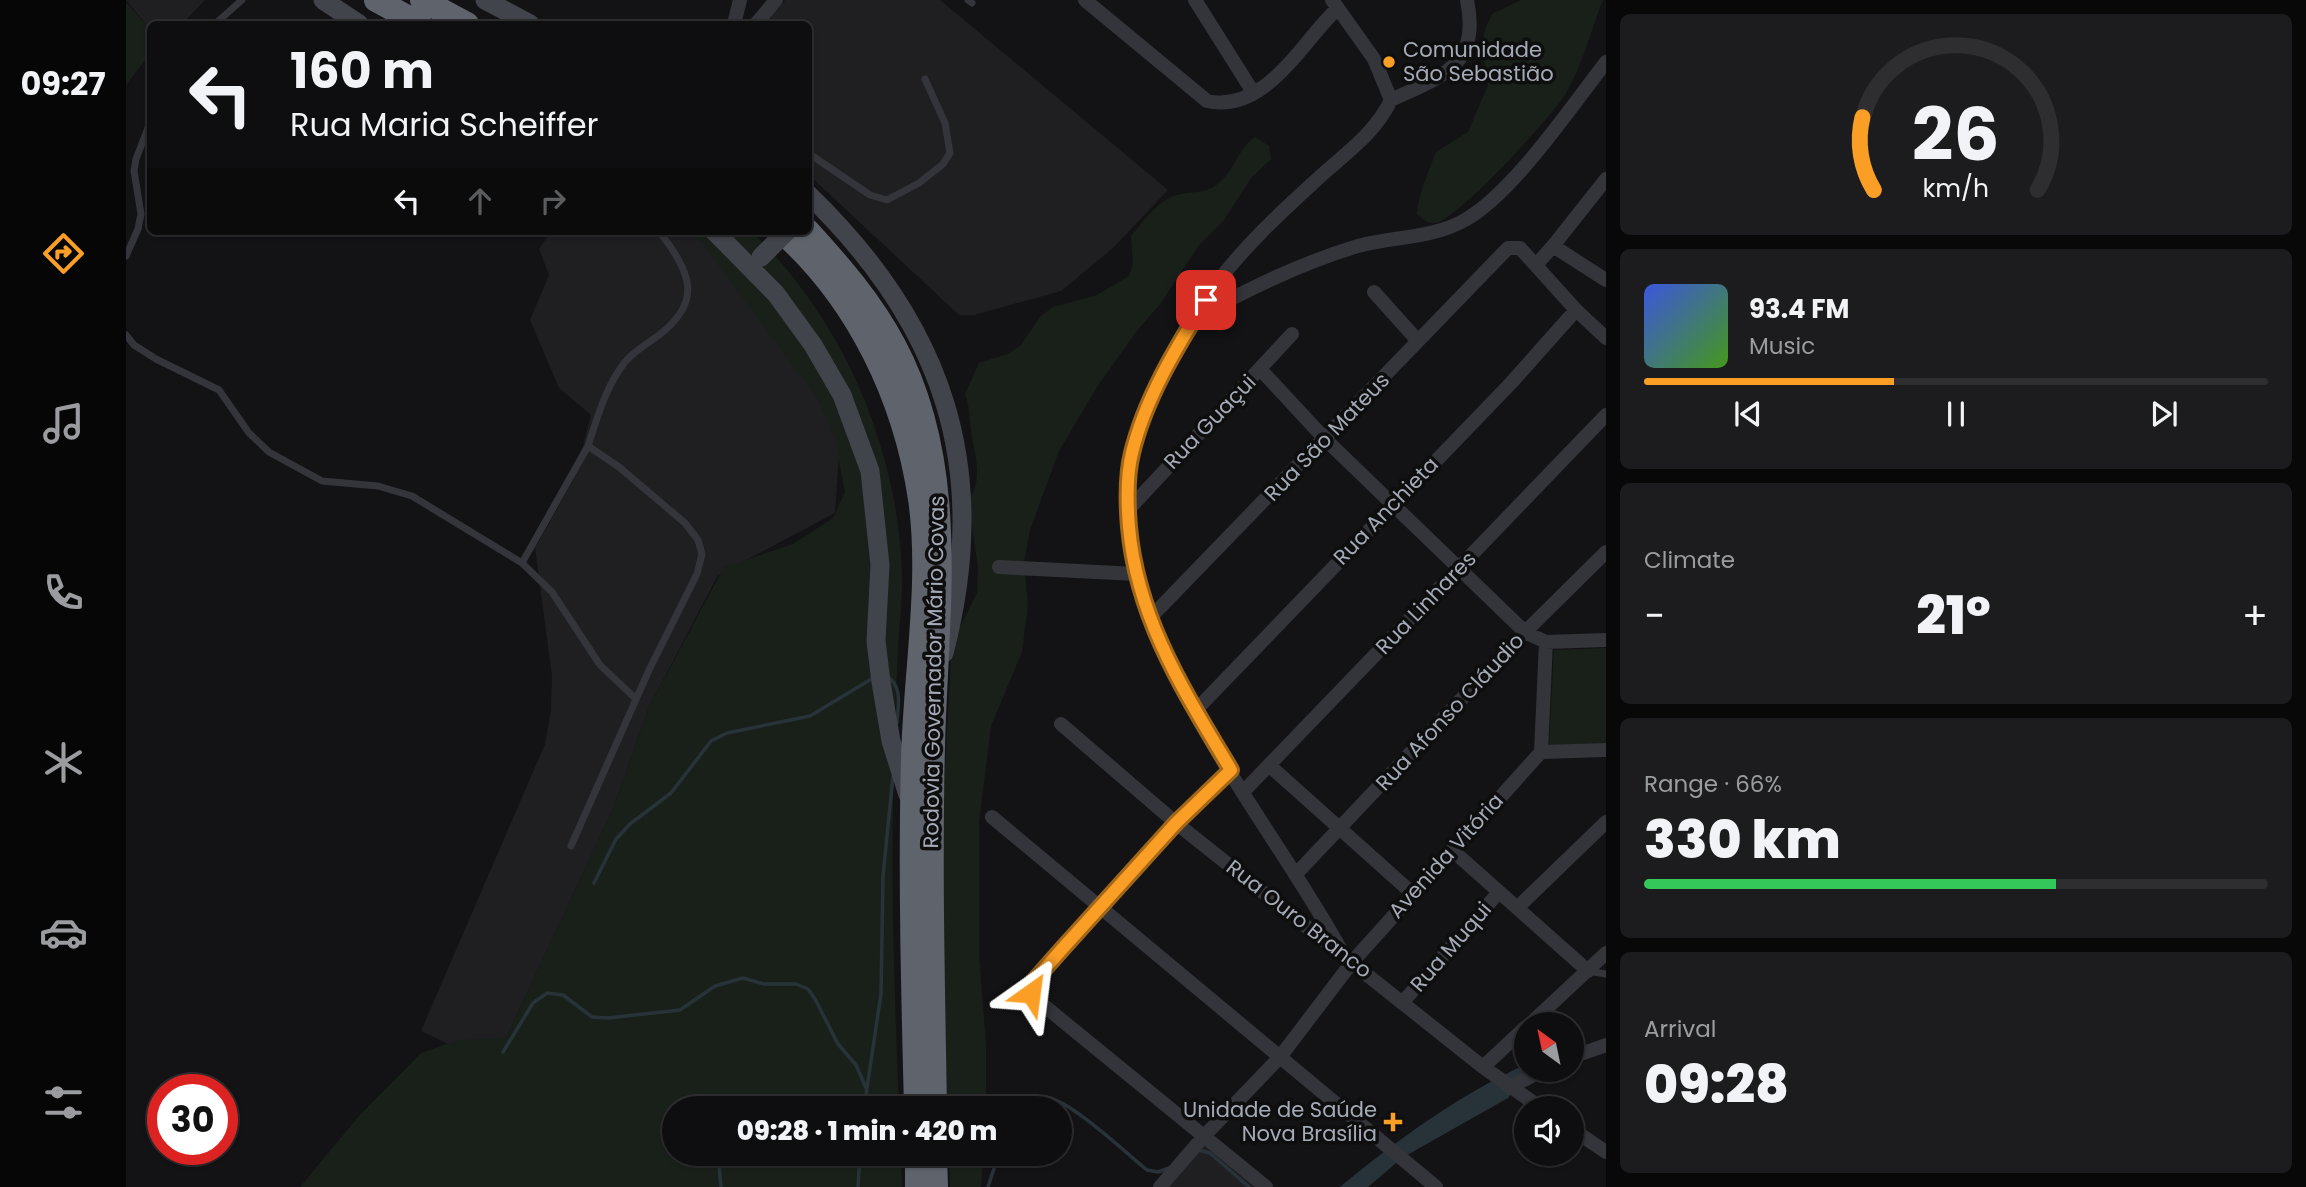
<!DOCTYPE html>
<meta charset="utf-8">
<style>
body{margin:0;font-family:Poppins,sans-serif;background:#1c1c1e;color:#f1f3f6;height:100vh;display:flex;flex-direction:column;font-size:26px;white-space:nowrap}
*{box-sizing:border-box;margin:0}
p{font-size:23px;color:#9b9c9f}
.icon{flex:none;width:38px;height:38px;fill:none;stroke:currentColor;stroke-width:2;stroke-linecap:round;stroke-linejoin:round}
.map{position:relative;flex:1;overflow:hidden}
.panel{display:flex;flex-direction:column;gap:14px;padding:14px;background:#080809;width:700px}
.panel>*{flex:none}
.hud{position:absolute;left:21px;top:21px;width:665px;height:214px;border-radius:10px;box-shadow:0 2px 5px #0004,0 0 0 2px #2e2e30;background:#0e0e10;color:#f1f3f6;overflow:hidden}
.needle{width:46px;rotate:327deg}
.fabs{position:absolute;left:1388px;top:1012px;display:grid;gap:14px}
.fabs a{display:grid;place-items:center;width:70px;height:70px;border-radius:50%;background:#0e0e10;box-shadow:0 2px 5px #0004,0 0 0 2px #2e2e30;font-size:35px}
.speed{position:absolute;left:21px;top:1074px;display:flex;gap:14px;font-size:35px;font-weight:700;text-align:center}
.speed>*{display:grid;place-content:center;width:91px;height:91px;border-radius:50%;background:#0e0e10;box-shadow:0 2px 5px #0004,0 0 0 2px #2e2e30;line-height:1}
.speed .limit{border:10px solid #d22;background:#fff;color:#111}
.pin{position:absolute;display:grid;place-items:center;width:60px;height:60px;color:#fff;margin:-30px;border-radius:14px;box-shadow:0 4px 10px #0006}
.me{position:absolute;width:77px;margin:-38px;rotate:31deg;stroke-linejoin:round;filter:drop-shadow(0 0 5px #0008)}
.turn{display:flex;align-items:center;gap:24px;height:147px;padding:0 28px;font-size:32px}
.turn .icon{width:91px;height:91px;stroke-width:2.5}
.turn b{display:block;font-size:49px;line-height:60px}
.lanes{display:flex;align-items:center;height:66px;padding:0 28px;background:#0003;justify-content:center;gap:35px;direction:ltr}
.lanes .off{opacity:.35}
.big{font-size:52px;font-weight:800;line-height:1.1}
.panel .card{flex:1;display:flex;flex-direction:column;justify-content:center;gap:10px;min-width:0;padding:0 24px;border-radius:10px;background:#1c1c1e}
.panel .dial{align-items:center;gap:0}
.dial svg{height:182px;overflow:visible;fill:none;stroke:#2e2e30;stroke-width:7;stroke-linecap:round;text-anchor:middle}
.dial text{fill:#f1f3f6;stroke:none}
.song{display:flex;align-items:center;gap:21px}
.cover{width:84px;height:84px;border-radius:10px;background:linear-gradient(135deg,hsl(230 70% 55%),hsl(100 70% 35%))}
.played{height:7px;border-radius:4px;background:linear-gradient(90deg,#fa9e25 40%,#2e2e30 40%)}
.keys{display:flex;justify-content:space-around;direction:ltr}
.heat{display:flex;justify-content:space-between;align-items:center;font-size:38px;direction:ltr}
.charge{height:10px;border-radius:5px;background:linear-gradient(90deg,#34c759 66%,#2e2e30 0)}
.trip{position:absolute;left:536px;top:1096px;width:410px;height:70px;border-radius:35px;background:#0e0e10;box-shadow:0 2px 5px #0004,0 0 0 2px #2e2e30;font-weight:800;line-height:70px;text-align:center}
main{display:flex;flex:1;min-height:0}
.dock{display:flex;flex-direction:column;width:126px;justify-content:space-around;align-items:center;background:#060606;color:#9b9c9f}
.dock .icon{width:49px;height:49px}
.dock .on{color:#fa9e25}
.dock b{font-size:32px;color:#f1f3f6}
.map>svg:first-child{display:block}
.built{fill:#1f1f22}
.green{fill:#192019}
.water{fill:#283339}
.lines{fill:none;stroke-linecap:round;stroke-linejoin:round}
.stream{stroke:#283339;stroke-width:3.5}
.lane{stroke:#34353a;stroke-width:7}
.street{stroke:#34353a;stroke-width:14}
.secondary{stroke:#41444a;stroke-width:19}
.highway{stroke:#5f636b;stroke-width:24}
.secondary-bridge{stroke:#41444a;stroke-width:19}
.route-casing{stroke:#a26718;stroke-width:18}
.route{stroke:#fa9e25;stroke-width:12}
.poi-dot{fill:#fa9e25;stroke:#0e0e0f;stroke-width:2.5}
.labels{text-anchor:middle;stroke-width:7;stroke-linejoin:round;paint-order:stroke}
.poi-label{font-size:21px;fill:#a4abb6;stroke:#0e0e0f;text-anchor:start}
.street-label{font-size:21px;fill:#a4abb6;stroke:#0e0e0f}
</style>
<main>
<nav class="dock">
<b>09:27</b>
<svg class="icon on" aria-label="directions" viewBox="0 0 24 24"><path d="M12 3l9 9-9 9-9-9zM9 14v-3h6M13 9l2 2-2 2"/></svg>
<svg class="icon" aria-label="music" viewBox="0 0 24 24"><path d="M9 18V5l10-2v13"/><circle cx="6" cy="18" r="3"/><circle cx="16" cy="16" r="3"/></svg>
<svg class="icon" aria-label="phone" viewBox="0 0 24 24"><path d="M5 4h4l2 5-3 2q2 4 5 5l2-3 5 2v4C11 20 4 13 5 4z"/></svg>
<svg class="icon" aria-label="climate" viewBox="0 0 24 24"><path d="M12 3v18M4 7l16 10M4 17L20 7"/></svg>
<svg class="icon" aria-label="car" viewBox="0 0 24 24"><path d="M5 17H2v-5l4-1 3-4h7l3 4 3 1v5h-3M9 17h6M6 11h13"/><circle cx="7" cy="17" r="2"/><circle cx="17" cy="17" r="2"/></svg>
<svg class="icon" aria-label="filters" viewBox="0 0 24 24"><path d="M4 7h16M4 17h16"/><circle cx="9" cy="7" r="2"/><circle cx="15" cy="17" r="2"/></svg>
</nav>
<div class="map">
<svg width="1480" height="1187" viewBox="0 0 1480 1187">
<rect width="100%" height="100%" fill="#131315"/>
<path class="built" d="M0,0H79L56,24H24V29Z
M659,0H814L1042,190L987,248L935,291L848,315H833L683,175L682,24H640Z
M425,231H577L715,426L709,513L592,575L523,707L487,809L380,1038L322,1044L295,1031L419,744L425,710L426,676L409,548L449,477L465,415L433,388L404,320L423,275L413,249Z
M1083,1142L1136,1187H1039Z"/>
<path class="green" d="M1395,0H1477C1464,32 1457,65 1439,95C1426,116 1332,219 1310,223C1301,224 1297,219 1291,214C1292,195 1303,170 1310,152L1342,132L1362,85L1356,49L1359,29L1366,14Z
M0,2L24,29V54L0,85Z
M1129,137L1143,146L1145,159L1125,178L1098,220L1073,245L1035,303L1010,332L971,387L933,451L904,530L898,562L902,605L896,652L865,726L853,822V954L860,1044V1108H821L815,843L825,659L831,633L851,593L852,567L842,501C858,477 849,458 845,431C843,417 844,407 839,394L853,363L882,354L894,346L915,316L927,307L971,295L1003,276L1007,264L1005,236C1016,223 1029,204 1045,197C1064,189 1080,197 1096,180C1110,166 1113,148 1129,137Z
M567,231H625C717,320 771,445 776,572C777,598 773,625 772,652C769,701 768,751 767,800C765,903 769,1005 773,1108H548V1153H775L776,1187H174L233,1116L295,1053L333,1040L380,1038L487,809L523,707L598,567L667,544L707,518L719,492L708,436L691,398Z
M1480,648V743L1423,745L1428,650Z
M823,1153H858L855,1187H824Z"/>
<path class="water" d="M1400,1064V1069H1423L1393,1084L1382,1098L1276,1158L1242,1187H1214C1272,1139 1332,1096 1400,1064Z"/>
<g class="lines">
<path class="stream" d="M761,676C777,687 772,705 771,723
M468,883L490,839L504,824L545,793L585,741L601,733L684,716L747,678
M377,1052L407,1003L421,993L437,995L466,1017L482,1018L554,1010L589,986L617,978L638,984H670L682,989L689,999L712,1044L730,1065L740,1088
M738,1108L755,994L757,876L767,776
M895,1108C903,1103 911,1096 920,1097C944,1100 1000,1153 1021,1170L1032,1172L1043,1168
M1073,1150L1084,1153L1123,1187
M587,1153L593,1165L595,1187
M732,1187L734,1153
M862,1187L873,1153"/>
<path class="lane" d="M842,0L846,3
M89,24L116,0
M682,153L744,195L761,200L793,183L817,164L824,153L819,123L799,79
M0,256L12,229L15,214L8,171L10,159L24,123
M0,335L8,345L30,359L93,390L123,433L143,452L196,481L252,486L286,496L396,563L426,592L474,665L510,699
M396,563L462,446
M445,846L523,670L571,574L576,554L572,540L559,523L493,467L462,446C471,418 480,386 499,362C508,351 521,344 533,335C579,300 563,271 533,231
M1462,971L1480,974"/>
<path class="street" d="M959,0L1081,101C1140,114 1176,41 1212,8
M1069,0L1127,92
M1206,0L1248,59L1265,100C1248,136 1214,157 1186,184C1153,214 1118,247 1091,283C1060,324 1013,407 1005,457C977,631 1137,807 1216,952
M608,24L614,0
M630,24L650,0
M1265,100C1316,76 1355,66 1341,0
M1427,246L1480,179
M1410,265L1427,246L1480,280
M1248,292L1292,341
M1072,316C1123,289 1175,263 1232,246C1268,236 1305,239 1339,220C1387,193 1445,107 1480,62
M1134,369L1199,439L1399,632L1420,642L1480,640
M1002,510L1166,334
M873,567L1010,574
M1024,618L1382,248H1394L1450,310L1480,338
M1420,642L1415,752L1480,750
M1069,711L1385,383L1450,310
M935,724L1050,823L1357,1067L1415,1108
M1144,766L1286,893
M1105,770L1050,823L904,988L911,1000L1140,1187
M1118,791L1480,415
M866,817L1310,1187
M1326,850L1462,971
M1170,874L1399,632L1480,552
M1391,908L1480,822
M1276,1003L1373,892
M1404,1024L1480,953
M1446,1057L1480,1045
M1357,1067L1400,1027
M1384,1087L1420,1069
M1446,1129L1480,1152
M1034,1187L1079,1135L1154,1057L1227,961L1415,752"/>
<path class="secondary" d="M197,0L233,24
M359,0L404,24
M682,194C818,325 866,469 818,653
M588,231L650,294L687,345L716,395L744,471L754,565L750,641L755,682L765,741L782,795"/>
<path class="highway" d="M250,0L294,24
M296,0L341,24
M655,231C732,299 779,398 794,499C806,580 789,676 787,758C784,874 787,991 790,1108
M682,231C714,266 745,302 768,345C834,468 810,613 807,747C804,867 807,987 809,1108
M791,1153V1187
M809,1153L810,1187"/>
<path class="secondary-bridge" d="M635,257L661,231"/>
</g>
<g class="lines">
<g class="route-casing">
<path id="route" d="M905,993L906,983L937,948L1050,823L1105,770C1059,693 1011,619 1003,527C1001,503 1000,477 1006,453C1019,399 1050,348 1080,300"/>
</g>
<use href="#route" class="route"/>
</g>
<g class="poi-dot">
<circle cx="1263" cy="62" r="7"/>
<path d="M1263.5 1111.5h7v7h7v7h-7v7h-7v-7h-7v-7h7z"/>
</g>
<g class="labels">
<g class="poi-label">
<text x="1277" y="57">Comunidade<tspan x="1277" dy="24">São Sebastião</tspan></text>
<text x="1251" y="1117" text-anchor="end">Unidade de Saúde<tspan x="1251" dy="24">Nova Brasília</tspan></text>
</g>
<g class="street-label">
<text transform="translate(1084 422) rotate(-46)" y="7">Rua Guaçui</text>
<text transform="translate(1201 437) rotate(-46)" y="7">Rua São Mateus</text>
<text transform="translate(1260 511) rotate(-46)" y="7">Rua Anchieta</text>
<text transform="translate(1300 603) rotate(-46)" y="7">Rua Linhares</text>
<text transform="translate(808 672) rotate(-89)" y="7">Rodovia Governador Mário Covas</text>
<text transform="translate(1324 712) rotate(-47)" y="7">Rua Afonso Cláudio</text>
<text transform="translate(1320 856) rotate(-48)" y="7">Avenida Vitória</text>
<text transform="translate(1173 919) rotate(38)" y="7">Rua Ouro Branco</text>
<text transform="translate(1325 947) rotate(-49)" y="7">Rua Muqui</text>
</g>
</g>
</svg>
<div class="fabs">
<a><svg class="needle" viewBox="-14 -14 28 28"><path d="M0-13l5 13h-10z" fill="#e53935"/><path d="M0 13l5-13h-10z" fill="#9b9c9f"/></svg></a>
<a><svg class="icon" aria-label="sound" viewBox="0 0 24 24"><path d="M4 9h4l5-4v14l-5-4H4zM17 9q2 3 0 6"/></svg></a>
</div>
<div class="speed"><div class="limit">30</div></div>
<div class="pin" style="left:1080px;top:300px;background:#d93025"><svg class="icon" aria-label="arrive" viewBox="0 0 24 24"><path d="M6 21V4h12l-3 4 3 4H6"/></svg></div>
<svg class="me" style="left:905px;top:993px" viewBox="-20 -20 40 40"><path d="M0-17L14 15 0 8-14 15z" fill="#fa9e25" stroke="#fff" stroke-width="4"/></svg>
<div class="trip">09:28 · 1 min · 420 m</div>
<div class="hud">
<div class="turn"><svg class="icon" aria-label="left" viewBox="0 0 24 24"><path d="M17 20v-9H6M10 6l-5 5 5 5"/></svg><div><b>160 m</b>Rua Maria Scheiffer</div></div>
<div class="lanes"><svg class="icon" aria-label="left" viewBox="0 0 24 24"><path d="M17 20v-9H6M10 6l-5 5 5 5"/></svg><svg class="icon off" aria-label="ahead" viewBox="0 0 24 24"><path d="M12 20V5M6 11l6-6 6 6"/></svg><svg class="icon off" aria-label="right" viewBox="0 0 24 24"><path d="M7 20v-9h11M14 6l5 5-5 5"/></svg></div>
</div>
</div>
<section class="panel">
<div class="card dial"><svg viewBox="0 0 100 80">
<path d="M14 69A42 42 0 1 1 86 69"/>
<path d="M14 69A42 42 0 0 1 9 37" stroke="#fa9e25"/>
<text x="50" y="56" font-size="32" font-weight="700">26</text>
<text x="50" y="72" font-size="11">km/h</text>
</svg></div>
<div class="card">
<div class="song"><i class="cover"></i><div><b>93.4 FM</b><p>Music</p></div></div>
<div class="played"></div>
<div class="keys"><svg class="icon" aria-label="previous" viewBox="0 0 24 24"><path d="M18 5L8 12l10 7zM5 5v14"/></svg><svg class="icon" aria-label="pause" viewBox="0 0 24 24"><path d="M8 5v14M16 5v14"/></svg><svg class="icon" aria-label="next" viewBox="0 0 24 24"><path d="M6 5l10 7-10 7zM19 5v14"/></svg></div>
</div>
<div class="card"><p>Climate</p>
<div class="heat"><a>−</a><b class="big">21°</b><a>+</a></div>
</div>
<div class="card"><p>Range · 66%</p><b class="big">330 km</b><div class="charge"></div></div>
<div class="card"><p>Arrival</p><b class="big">09:28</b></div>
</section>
</main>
